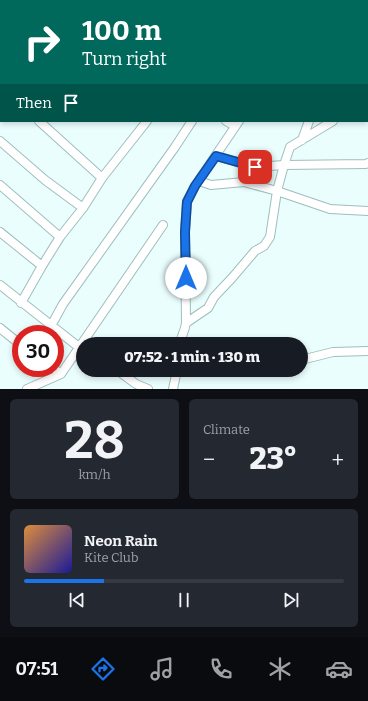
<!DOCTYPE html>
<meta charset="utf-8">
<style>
body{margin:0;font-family:Bitter,serif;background:#242831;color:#f1f3f6;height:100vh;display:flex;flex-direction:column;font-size:15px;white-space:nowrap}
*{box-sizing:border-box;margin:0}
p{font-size:13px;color:#9ea1a6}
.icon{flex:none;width:22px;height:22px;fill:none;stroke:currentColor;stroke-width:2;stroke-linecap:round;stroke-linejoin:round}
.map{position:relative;height:389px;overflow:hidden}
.panel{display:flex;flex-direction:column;gap:10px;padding:10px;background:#0d0f14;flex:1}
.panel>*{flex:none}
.top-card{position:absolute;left:0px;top:0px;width:368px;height:122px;box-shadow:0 2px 6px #0003;background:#00695c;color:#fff;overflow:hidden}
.speed{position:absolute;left:12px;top:325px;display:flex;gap:8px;font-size:20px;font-weight:700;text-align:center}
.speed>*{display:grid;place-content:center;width:52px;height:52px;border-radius:50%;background:#171b24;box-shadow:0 2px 6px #0003;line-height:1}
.speed .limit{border:6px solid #d22;background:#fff;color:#111}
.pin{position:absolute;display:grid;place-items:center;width:34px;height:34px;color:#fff;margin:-17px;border-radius:8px;box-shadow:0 2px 6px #0006}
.me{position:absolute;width:44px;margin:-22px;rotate:0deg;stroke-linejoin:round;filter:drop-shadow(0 0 3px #0008)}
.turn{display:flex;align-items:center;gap:14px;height:84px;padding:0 16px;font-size:18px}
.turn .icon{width:52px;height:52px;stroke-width:2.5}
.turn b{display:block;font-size:28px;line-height:34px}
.then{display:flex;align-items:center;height:38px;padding:0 16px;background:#0003;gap:8px;font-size:15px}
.big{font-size:30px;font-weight:800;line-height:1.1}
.panel .widget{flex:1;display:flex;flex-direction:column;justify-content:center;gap:6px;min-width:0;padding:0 14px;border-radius:6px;background:#242831}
.panel .dial{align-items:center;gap:0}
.dial b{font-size:52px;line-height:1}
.song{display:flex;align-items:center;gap:12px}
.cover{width:48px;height:48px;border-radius:6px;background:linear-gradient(135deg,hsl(30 70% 55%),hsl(240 70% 35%))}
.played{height:4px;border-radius:2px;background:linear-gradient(90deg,#1a73e8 25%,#363941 25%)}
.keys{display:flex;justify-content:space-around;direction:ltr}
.heat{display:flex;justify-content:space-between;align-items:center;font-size:22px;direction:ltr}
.panel .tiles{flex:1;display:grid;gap:10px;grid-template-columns:1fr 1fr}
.widget:last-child{grid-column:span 2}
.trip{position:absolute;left:76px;top:337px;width:232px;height:40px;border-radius:20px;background:#171b24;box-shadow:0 2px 6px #0003;font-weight:800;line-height:40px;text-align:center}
.menu{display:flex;height:64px;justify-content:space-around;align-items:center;background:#090b0e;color:#9ea1a6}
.menu .icon{width:28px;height:28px}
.menu .current{color:#1a73e8}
.menu b{font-size:18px;color:#f1f3f6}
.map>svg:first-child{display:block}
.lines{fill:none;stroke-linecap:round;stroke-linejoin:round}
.street-casing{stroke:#9ebebd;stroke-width:10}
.street{stroke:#fff;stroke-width:8}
.route-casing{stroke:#114b97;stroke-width:10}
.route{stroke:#1a73e8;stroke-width:7}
</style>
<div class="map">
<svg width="368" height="389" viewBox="0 0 368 389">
<rect width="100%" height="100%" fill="#ebfefe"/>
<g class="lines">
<g class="street-casing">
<path id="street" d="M139,0L142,1
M258,0L261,1
M267,1L268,0
M321,1L322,0
M345,1L346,0
M0,23H1
M0,80L1,79
M367,83L368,82
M0,86L1,87
M39,121L102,178
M226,121L235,126
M302,140L309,121
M0,141L45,180L83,208
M216,156L255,167L284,165L366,164L368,163
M202,182L211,185L244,182L277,191L330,209L368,211
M0,185L60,237
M0,232L42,266L21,303
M42,266L60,237L83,208L102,178L147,121
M0,285L80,348
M186,323L208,308L214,297L232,278L255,251L264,246L270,237L277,191L284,165L290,147L333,121
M51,326L63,304L175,147L192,121
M0,328L21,345
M180,344C181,336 185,331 186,323L185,232L187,201L195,186L239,121
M301,360L333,352L368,351
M53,368L61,374
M117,370L136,384L148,389
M179,370L209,372L235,370
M27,389L61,374L163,225
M173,389L177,370"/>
</g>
<use href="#street" class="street"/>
</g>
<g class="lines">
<g class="route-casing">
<path id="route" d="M186,278L185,232L187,202L195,186L216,156L255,167"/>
</g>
<use href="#route" class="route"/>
</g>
</svg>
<div class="speed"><div class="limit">30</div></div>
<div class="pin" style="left:255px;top:167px;background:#d93025"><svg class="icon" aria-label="arrive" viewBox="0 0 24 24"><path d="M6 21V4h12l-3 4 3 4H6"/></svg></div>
<svg class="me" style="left:186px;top:278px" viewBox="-20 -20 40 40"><circle r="19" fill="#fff"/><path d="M0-13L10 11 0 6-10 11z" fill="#1a73e8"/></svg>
<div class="trip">07:52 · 1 min · 130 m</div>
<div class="top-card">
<div class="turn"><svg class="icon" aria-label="right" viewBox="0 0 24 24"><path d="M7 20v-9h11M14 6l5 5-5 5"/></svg><div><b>100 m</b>Turn right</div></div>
<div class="then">Then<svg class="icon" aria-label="arrive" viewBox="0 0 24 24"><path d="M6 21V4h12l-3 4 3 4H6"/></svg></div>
</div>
</div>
<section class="panel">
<div class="tiles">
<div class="widget dial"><b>28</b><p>km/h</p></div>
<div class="widget"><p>Climate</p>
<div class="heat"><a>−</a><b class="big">23°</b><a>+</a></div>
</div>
<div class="widget">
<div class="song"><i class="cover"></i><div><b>Neon Rain</b><p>Kite Club</p></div></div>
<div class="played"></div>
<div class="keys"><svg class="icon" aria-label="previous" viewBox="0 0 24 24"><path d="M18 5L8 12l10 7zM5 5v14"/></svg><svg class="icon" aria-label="pause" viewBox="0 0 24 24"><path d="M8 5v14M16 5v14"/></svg><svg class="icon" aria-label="next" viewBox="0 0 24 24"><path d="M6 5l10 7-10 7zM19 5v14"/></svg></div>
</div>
</div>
</section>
<nav class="menu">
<b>07:51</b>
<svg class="icon current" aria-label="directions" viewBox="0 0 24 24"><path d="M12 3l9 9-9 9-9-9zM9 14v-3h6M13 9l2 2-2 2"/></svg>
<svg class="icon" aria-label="music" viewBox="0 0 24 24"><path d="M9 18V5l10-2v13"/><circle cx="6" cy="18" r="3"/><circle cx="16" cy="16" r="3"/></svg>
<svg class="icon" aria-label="phone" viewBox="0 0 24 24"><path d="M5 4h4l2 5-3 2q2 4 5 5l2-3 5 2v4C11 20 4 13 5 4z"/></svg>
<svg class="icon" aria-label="climate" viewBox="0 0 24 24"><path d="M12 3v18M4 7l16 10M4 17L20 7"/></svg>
<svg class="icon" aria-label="car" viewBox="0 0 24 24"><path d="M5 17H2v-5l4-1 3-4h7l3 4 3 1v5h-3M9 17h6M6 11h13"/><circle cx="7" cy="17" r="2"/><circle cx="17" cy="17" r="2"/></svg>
</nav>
